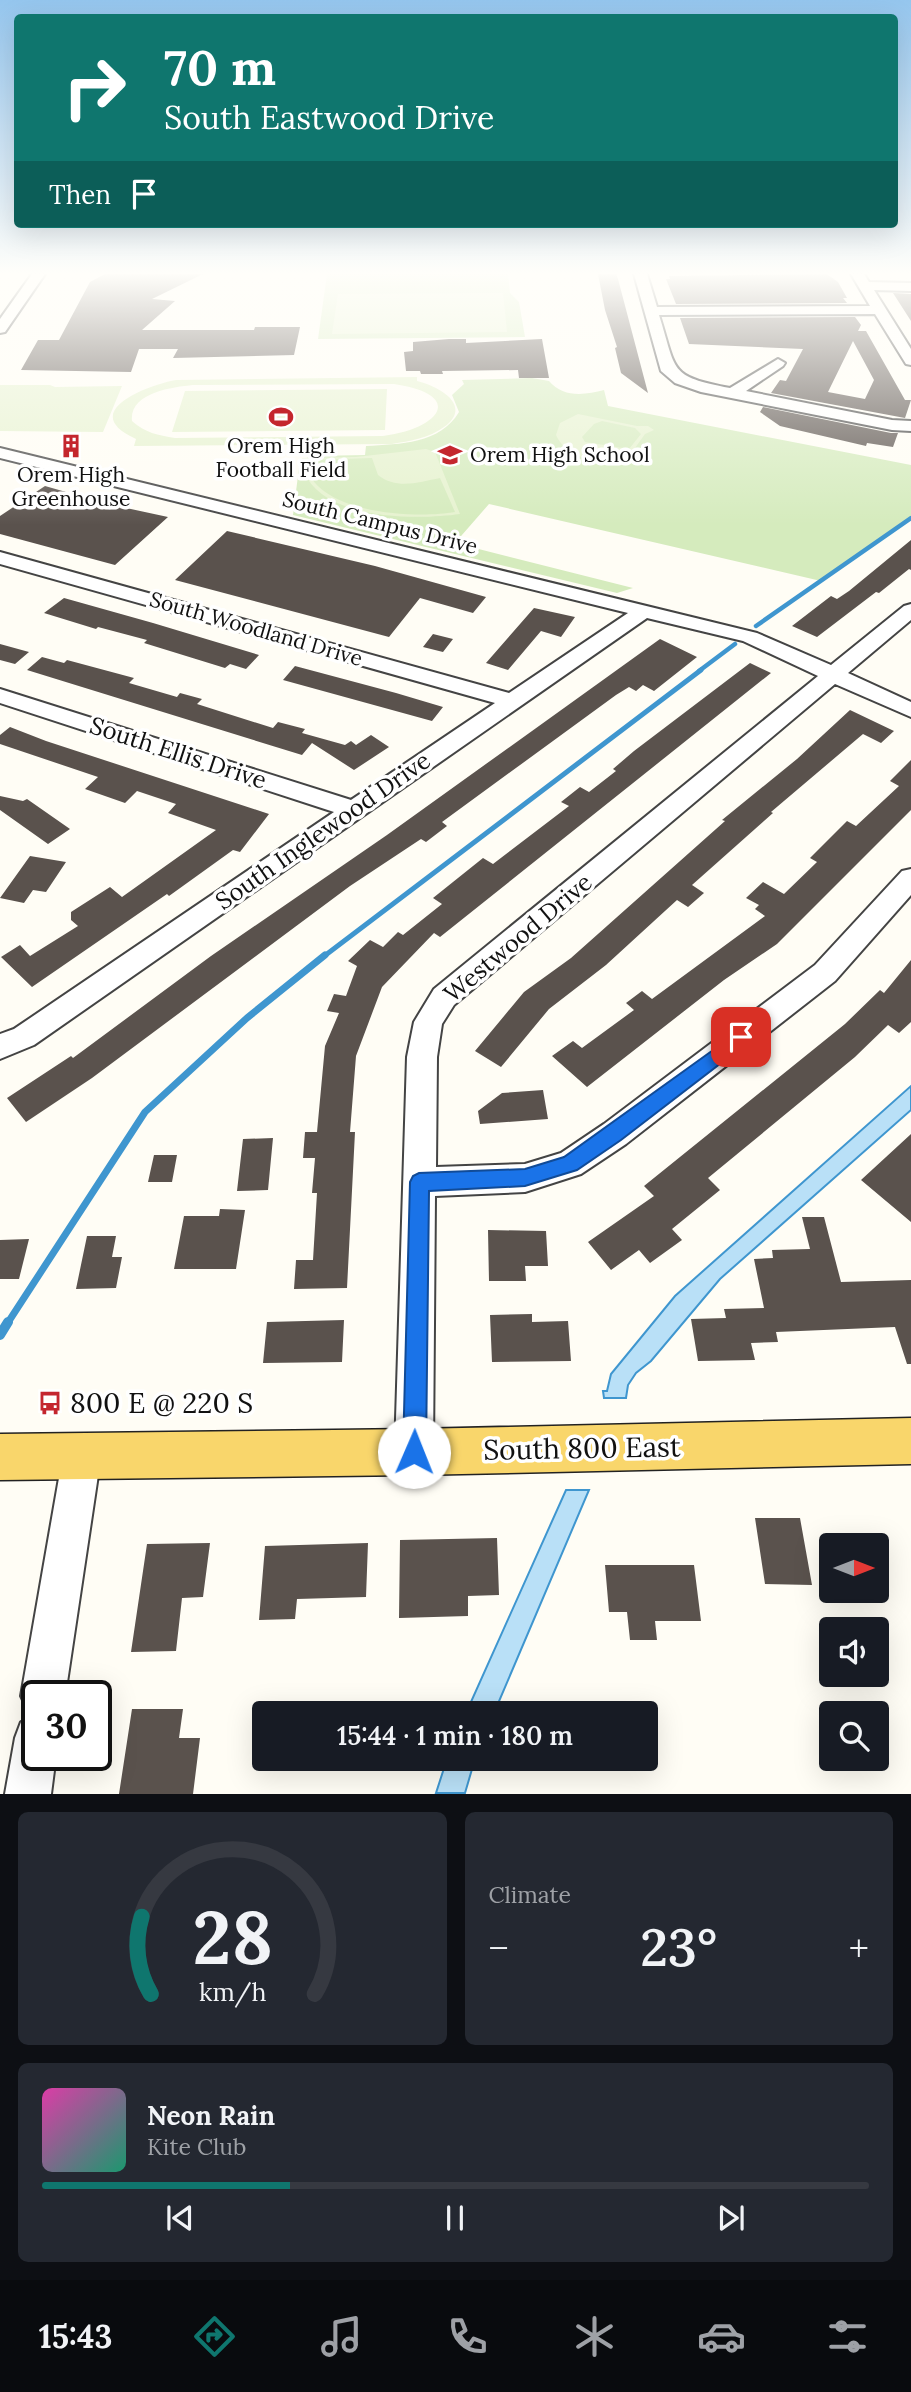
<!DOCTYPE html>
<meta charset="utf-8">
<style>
body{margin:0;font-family:Lora,serif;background:#242831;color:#f1f3f6;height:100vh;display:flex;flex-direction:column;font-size:26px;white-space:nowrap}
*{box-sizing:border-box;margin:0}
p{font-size:23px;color:#9ea1a6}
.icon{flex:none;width:38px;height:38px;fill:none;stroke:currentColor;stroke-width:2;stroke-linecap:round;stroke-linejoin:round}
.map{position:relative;height:1794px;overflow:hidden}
.details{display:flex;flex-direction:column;gap:18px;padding:18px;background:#0d0f14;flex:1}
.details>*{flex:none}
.top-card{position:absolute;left:14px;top:14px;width:884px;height:214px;border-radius:7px;box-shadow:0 7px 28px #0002;background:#0f766e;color:#fff;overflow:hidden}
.needle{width:46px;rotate:90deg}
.controls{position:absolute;left:819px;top:1533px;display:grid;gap:14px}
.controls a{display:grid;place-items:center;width:70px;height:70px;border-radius:7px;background:#171b24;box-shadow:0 7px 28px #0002;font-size:35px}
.speed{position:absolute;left:21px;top:1680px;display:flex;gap:14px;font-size:35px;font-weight:700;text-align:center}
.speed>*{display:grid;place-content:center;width:91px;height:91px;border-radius:50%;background:#171b24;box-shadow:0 7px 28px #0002;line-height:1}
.speed .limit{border:4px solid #111;border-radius:10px;background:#fff;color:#111}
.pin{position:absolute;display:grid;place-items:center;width:60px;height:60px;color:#fff;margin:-30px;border-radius:14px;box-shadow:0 4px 10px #0006}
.me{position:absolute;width:77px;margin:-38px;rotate:1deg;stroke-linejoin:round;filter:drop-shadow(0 0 5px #0008)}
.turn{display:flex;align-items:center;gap:24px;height:147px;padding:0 35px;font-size:32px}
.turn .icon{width:91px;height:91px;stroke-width:2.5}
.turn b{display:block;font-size:49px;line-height:60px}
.then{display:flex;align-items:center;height:66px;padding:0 35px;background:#0003;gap:14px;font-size:26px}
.big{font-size:52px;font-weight:600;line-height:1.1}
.details .tile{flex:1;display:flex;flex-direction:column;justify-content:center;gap:10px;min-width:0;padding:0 24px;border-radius:10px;background:#242831}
.details .dial{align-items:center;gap:0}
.dial svg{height:182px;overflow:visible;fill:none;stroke:#363941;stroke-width:7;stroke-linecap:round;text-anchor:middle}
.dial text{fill:#f1f3f6;stroke:none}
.song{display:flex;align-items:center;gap:21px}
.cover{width:84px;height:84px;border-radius:10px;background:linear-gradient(135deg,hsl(320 70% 55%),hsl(160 70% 35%))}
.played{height:7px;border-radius:4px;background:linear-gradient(90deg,#0f766e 30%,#363941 30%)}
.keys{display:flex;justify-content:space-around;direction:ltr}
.heat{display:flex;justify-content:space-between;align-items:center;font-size:38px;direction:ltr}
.details .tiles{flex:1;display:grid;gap:18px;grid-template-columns:1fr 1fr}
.tile:last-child{grid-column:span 2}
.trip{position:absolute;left:252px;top:1701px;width:406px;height:70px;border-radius:7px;background:#171b24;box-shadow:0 7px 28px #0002;font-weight:600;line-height:70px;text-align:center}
.tabs{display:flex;height:112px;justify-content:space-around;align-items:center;background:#090b0e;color:#9ea1a6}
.tabs .icon{width:49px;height:49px}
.tabs .active{color:#0f766e}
.tabs b{font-size:32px;color:#f1f3f6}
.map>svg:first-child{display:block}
.green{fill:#d5ebbd}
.pitch{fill:#e6f2cf;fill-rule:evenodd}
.water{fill:#b9e0f7;stroke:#3f96cf;stroke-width:2}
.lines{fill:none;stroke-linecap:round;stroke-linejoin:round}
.stream-far3{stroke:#3f96cf;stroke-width:4.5}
.stream-far2{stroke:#3f96cf;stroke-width:5}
.stream-far1{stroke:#3f96cf;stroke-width:7}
.stream{stroke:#3f96cf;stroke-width:10}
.building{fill:#5a524d;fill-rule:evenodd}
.minor-casing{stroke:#444;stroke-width:4}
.major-casing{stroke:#222;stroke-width:3}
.minor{fill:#fff;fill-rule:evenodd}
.major{fill:#f9d66b;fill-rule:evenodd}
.route{fill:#1a73e8;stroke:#114b97;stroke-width:2}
.labels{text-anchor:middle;stroke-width:7;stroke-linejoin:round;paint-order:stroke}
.far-poi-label{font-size:21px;fill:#111;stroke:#fff}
.far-street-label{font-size:21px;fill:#111;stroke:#fff}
.street-label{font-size:24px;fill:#111;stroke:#fff}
.near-poi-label{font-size:28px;fill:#111;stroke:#fff;text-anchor:start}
.near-street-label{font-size:28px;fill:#111;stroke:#fff}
</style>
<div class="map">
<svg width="911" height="1794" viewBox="0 0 911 1794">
<rect width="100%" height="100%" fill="#fffdf5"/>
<path class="green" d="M327,274H508L510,293L519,302L525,337L318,339Z
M532,378L549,381C563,398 585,395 604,390L608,406L911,465V518L821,581L489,504L455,543L633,588L617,593L293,515L300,460L313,456L365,455L366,446C400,444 440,444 459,412L452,395L464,384L462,380Z"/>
<path class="pitch" d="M503,293L507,332L332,334L338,294Z
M417,377V381C438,386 474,405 444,427C429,438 410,441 392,444L134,446L136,439C76,412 148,385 176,380ZM394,384C467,395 439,429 383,436L175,438C158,435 145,433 132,421C129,393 172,387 193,385Z
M0,385H50L55,387L122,386L103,432L0,431Z
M387,389L385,430L172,432L185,391Z
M578,414L637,426H648L654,430L645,434L625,462C600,463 567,460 556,435L560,423ZM602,421L635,428L641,434L629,449L585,442L582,437L594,424Z
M426,449L435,452L460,514C418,520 332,520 307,478C303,471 300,466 302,458L356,457ZM372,458L378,475C397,490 419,482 440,478L455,512C416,519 318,514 306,466L309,461L314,460Z"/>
<path class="water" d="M911,1086V1110L720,1279L651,1361L636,1373L628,1385L626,1398H604L603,1391H607L611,1374L675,1296Z
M566,1490H589L494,1713H466Z
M447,1759H475L465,1793H436Z"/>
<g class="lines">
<path class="stream-far3" d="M756,626L911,518
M699,671L735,644"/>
<path class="stream-far2" d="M323,957L701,670"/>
<path class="stream-far1" d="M7,1324L145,1112L247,1018L325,955"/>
<path class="stream" d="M0,1335L8,1322"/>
</g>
<path class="building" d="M105,274H203L152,299L175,301L142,330H254L255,327H300L294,355L173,358L178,349H139L131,372L21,370L38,340H59L90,282Z
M598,274H616L618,279L648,393L621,373L615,348L617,347L605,310Z
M827,274L838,282L847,298H843L847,303L676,304L666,279H670L669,276Z
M893,293L911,294V321Z
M855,317L861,325L858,331H866L905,400H911L905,418L771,393L780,380L786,381L803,349L689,344L680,318ZM853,341L874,380L865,399L828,392Z
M449,339H466V343L542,339L549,378H519L518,370L442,371L443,374H421L420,371H406L404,352L413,351V342Z
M763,407L891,433H898L893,447L867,443L866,446L780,426L760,412Z
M45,486L80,496L82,494L121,503L117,506L168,517L115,565L0,534V516Z
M227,531L375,566L486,597L473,613L420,598L389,637L175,580Z
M911,540V570L909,569L879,593L876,592L817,637L792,626L831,596L837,599L849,591Z
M64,598L153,623L259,655L246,669L230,664L225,668L144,643L147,640L98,627L96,629L44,613Z
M534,608L575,617L561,637L541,631L508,670L486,663Z
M433,634L453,639L443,652L423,647Z
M660,639L697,657L654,691L643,685L636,691L629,687L616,695L442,822L447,826L426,842L421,839L350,886L92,1078L26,1122L7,1098L71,1056L73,1058L211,956L387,835Z
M0,644L29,652L15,664L0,660Z
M42,657L64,663L67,660L134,678L129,683L177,697L180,693L202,699L197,704L273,728L278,722L305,729L302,733L345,745L351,741L356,745L371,735L389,747L354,770L312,743L302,755L27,670Z
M750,663L771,673L440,937L434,933L382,987L356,1056L350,1132H355L347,1288L294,1289L296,1260H313L317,1193H312L315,1158H303L305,1132H317L325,1046L339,1013L327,1011L334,994L346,996L357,966L348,961L370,940L383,947L398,932L403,935L442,904L433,898L483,858L493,864L569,806L561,802L580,787L589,792L616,771L613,769L634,751Z
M295,666L396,693L443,707L432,721L283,680Z
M850,710L894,731L881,743L863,734L771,812L773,813L692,885L704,893L688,907L677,900L606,965L549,1009L501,1067L475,1051L524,992L571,958L725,821L722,820L797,759Z
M10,727L46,741L269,814L240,852L233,850L169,896L167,894L32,987L1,957L20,945L30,956L78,926L71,920V912L110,887L122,897L216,830L168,813L176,804L137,791L125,803L85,789L98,777L0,744V735Z
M911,760V810L777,944L724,980L587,1087L552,1056L573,1041L582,1048L634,1010L626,1003L642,991L652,999L765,916L755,909L759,905L746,898L763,882L784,894L817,862L810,858L847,821L856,826L899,786L890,781Z
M0,796L23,801L27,799L70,829L48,844L0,810Z
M30,856L66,862L46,892L33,890L24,903L0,898Z
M911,960V1022L899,1033L888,1025L855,1057L708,1178L720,1190L672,1229L682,1240L650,1263L639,1250L611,1270L588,1242L654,1196L644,1186L845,1024L880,990L884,993Z
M543,1090L548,1119L480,1124L478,1111L502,1093Z
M911,1134V1222L861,1180Z
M273,1138L268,1190L237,1191L243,1139Z
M154,1155H177L172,1182H148Z
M220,1209L245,1210L236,1269H174L184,1216H219Z
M802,1217H824L841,1282L911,1280V1364H907L895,1327L776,1332L778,1342L751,1343L755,1360L698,1361L691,1319L726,1318L724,1309L764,1308L754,1259L773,1258L772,1250L810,1249Z
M488,1230L546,1231L548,1266H525L526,1281H489Z
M87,1236H116L112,1257H122L116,1288L76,1289Z
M29,1239L19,1279H0V1240Z
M532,1314V1322L568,1321L571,1361L492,1362L490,1315Z
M344,1320L342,1362L263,1363L267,1322Z
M755,1518H800L812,1585L765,1584Z
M497,1538L499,1595L468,1596V1616L399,1618L400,1540Z
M210,1543L203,1597L182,1598L176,1651L131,1652L147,1544Z
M368,1543L366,1597L297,1599L295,1619L259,1620L265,1546Z
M605,1565H694L701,1621H655L657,1640H630L627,1612H609Z
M132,1709H183L179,1738H200L193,1794H119Z"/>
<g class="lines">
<g class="minor-casing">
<path id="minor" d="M32,274H45L5,332L0,333V319Z
M634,274H647L657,307L870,306L851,274H864L869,282L911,283V291L874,290L911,349V365L906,364L875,314L659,315C677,372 668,376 730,388L778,359L785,363L783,366L746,391L892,420L911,421V431L892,430L701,392L675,383L661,371Z
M0,448L757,633L831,665L904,606L911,604V620L848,673L911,702V717L835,684L454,1005L442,1024L437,1057L436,1167L525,1164L561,1153L604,1124L815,965L902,871L911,869V895L835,981L626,1144L581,1174L525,1192L435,1196L433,1452L427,1465L414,1471L401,1465L395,1452L407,1057L414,1022L434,989L818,676L743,641L647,618L34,1045L0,1059V1034L14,1029L334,812L0,703V689L351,800L495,703L0,564V552L509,693L628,613L0,458Z
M82,1436L95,1442L101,1455L65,1696H37V1715L28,1711L21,1696L63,1455L69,1442Z
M37,1716V1755H56L51,1794H5L15,1738L21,1722Z"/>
</g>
<g class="major-casing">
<path id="major" d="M911,1418V1464L414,1475L0,1480V1434L414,1429Z"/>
</g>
<use href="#minor" class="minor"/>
<use href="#major" class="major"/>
</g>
<linearGradient id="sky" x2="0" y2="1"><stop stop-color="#95c6ee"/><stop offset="0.52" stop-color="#fffefa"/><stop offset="1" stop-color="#fffefa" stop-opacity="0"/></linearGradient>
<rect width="911" height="525" fill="url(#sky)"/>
<path class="route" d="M741,1030L747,1032L750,1037L747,1043L621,1140L577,1170L525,1186L429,1191L426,1452L422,1460L414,1463L406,1460L403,1452L410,1182L413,1176L419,1173L525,1169L564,1157Z"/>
<defs>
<g id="stadium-bare" transform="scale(1.89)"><path d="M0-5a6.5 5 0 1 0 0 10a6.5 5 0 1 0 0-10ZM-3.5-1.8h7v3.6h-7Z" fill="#c4262e" stroke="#fff" stroke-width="2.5" paint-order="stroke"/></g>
<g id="building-bare" transform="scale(1.89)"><path d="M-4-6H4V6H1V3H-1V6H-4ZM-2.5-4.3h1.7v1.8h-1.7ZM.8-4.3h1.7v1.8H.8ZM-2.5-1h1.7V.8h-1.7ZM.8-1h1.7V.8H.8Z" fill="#c4262e" stroke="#fff" stroke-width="2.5" paint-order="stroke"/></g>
<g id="school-bare" transform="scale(1.89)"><path d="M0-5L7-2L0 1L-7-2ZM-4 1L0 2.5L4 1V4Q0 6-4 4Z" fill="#c4262e" stroke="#fff" stroke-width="2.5" paint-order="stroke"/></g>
<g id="bus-bare" transform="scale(1.89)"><path d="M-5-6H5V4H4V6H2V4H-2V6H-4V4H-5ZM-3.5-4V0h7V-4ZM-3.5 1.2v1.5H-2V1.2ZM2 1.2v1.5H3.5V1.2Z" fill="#c4262e" stroke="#fff" stroke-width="2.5" paint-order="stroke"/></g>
</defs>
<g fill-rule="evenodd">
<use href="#stadium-bare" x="281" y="417"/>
<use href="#building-bare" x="71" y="446"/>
<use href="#school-bare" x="450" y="455"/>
<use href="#bus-bare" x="50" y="1403"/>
</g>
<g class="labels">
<g class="far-poi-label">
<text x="281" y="453">Orem High<tspan x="281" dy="24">Football Field</tspan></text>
<text x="470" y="462" text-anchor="start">Orem High School</text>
<text x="71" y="482">Orem High<tspan x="71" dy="24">Greenhouse</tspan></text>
</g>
<g class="far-street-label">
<text transform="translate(380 523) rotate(14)" y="7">South Campus Drive</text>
<text transform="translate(256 629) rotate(16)" y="7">South Woodland Drive</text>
</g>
<g class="street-label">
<text transform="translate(178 753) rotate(18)" y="8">South Ellis Drive</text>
<text transform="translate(323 831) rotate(-35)" y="8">South Inglewood Drive</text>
<text transform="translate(518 938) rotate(-40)" y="8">Westwood Drive</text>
</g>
<g class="near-poi-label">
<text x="70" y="1413">800 E @ 220 S</text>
</g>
<g class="near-street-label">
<text transform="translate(582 1448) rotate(-1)" y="10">South 800 East</text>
</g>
</g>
</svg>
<div class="controls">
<a><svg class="needle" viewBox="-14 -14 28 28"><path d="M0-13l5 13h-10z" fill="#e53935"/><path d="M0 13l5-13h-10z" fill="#9ea1a6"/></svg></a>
<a><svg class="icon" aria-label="sound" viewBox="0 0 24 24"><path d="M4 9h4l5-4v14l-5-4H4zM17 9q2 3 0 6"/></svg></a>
<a><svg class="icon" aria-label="search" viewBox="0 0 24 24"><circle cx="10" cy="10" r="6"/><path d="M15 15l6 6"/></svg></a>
</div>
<div class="speed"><div class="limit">30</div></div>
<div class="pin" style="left:741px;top:1037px;background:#d93025"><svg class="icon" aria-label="arrive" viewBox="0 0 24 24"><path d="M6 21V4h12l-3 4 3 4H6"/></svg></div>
<svg class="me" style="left:414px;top:1452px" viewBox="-20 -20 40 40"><circle r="19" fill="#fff"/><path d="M0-13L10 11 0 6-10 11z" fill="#1a73e8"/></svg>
<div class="trip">15:44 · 1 min · 180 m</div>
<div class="top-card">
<div class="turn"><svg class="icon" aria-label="right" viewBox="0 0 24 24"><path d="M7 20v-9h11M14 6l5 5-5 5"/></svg><div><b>70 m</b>South Eastwood Drive</div></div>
<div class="then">Then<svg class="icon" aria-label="arrive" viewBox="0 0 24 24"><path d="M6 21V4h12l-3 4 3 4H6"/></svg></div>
</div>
</div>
<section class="details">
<div class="tiles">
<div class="tile dial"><svg viewBox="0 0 100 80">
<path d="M14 69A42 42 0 1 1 86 69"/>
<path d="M14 69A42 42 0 0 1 10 35" stroke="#0f766e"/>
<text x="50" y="56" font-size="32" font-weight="700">28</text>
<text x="50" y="72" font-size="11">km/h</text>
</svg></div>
<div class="tile"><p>Climate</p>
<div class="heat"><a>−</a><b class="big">23°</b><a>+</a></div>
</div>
<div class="tile">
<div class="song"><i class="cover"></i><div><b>Neon Rain</b><p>Kite Club</p></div></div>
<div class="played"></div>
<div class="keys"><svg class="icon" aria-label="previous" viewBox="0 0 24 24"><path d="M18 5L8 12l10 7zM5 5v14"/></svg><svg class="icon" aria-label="pause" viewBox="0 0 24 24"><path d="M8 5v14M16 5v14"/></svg><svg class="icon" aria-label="next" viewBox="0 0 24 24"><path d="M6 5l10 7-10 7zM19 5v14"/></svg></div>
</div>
</div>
</section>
<nav class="tabs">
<b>15:43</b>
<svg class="icon active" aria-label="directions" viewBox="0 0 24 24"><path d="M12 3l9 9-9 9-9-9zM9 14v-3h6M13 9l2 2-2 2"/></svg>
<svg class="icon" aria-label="music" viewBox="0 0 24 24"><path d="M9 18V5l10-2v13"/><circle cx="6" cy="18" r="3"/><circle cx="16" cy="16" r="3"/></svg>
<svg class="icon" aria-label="phone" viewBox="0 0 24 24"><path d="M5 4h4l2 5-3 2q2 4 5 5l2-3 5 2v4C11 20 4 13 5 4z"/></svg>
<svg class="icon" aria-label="climate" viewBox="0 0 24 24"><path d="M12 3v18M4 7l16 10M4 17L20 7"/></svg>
<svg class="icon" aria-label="car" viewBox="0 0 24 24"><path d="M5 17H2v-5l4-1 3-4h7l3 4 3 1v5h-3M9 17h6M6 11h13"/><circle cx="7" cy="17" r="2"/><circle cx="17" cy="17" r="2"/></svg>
<svg class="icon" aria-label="filters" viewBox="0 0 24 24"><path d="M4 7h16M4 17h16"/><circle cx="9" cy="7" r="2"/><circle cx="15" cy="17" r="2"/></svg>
</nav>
